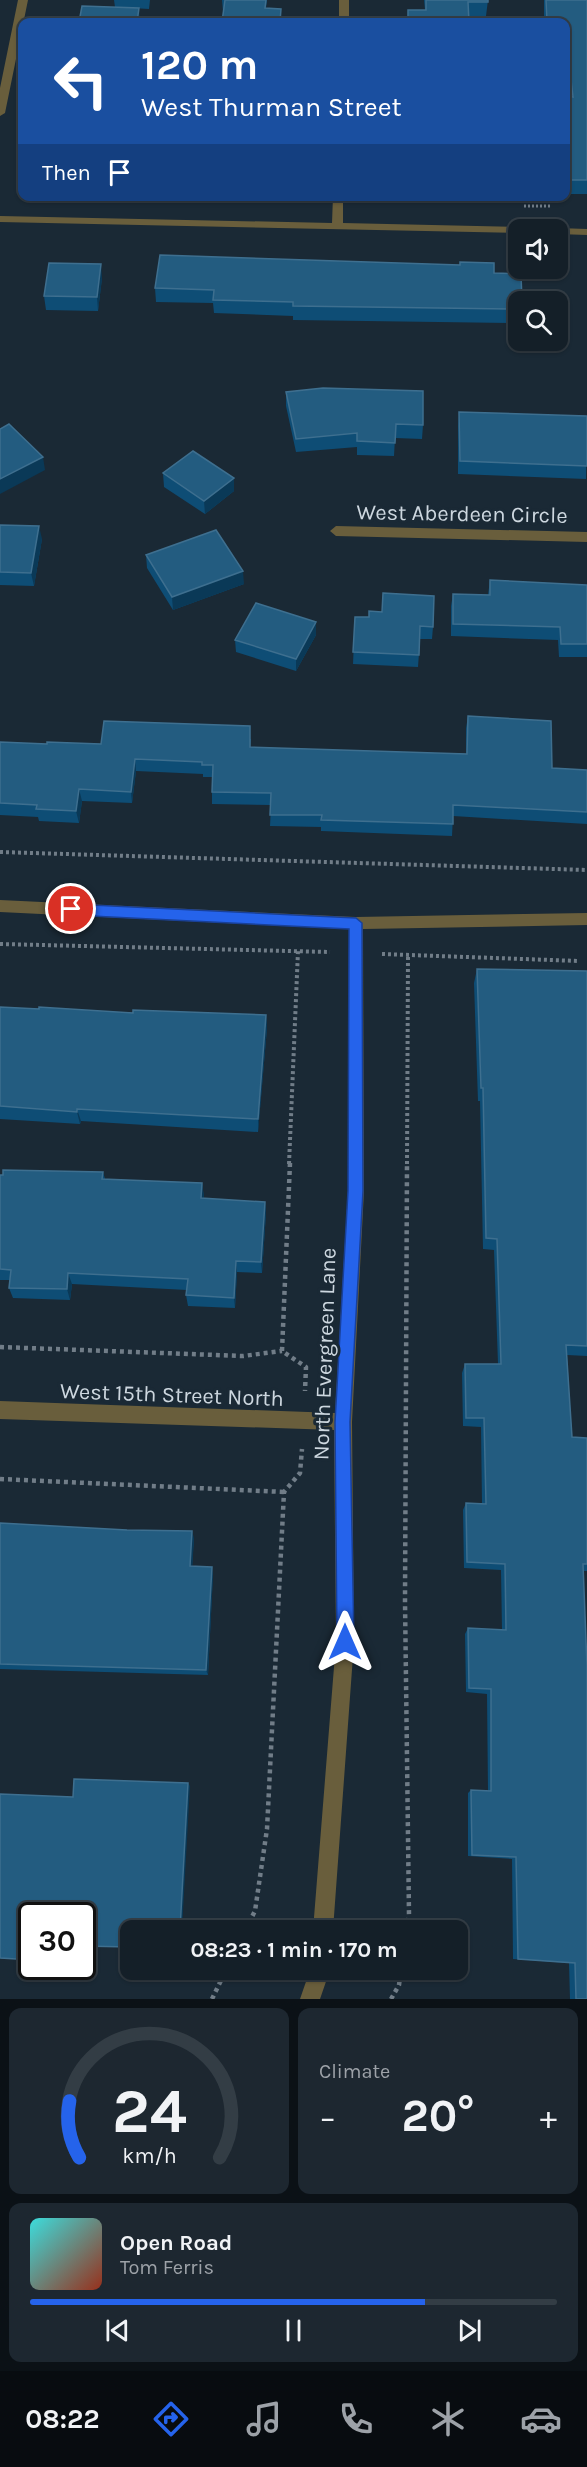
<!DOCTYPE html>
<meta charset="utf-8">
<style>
body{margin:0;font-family:Karla,sans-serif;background:#1d2730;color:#f1f3f6;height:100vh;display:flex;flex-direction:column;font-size:22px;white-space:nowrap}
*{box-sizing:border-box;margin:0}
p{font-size:20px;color:#9da2a8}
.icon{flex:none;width:33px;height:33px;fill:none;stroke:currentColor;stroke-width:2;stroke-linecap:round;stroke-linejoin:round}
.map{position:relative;height:1999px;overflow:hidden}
.sheet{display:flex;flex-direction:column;gap:9px;padding:9px;background:#0b1116;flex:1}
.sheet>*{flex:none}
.top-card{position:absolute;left:18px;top:18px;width:552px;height:183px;border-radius:12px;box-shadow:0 2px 4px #0004,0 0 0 2px #333d45;background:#1a4fa0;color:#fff;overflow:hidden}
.tools{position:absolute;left:508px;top:219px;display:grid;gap:12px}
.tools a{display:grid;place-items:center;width:60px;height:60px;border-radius:12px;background:#141f28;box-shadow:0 2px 4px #0004,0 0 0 2px #333d45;font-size:30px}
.speed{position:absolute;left:18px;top:1902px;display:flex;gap:12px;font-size:30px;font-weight:700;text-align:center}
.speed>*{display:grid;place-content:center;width:78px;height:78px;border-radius:50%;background:#141f28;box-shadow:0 2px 4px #0004,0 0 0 2px #333d45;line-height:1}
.speed .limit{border:3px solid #111;border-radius:9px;background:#fff;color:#111}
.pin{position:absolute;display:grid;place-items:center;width:51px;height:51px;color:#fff;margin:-26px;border:3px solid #fff;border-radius:50%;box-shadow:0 2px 6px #0007}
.me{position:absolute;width:66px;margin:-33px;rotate:0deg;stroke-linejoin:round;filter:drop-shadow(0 0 4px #0008)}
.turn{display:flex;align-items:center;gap:21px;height:126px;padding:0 24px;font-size:27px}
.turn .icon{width:78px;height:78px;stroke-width:2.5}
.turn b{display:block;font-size:42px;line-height:51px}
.then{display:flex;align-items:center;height:57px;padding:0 24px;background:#0003;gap:12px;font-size:22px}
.big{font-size:45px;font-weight:700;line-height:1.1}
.sheet .widget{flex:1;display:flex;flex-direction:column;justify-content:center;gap:9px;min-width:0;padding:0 21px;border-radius:12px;background:#1d2730}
.sheet .dial{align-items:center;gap:0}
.dial svg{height:156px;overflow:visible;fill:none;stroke:#333d45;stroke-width:7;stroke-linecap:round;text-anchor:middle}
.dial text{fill:#f1f3f6;stroke:none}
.song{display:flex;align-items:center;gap:18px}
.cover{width:72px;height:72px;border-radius:9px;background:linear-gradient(135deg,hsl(180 70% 55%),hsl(10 70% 35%))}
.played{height:6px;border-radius:3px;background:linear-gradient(90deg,#2563eb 75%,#333d45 75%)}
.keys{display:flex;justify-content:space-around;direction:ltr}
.heat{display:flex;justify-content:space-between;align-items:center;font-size:33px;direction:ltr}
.sheet .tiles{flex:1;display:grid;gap:9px;grid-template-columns:1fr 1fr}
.widget:last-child{grid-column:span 2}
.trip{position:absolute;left:120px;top:1920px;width:348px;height:60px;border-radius:12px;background:#141f28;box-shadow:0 2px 4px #0004,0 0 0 2px #333d45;font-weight:700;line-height:60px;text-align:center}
.tab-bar{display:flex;height:96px;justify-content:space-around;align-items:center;background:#080c10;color:#9da2a8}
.tab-bar .icon{width:42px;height:42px}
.tab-bar .active{color:#2563eb}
.tab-bar b{font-size:27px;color:#f1f3f6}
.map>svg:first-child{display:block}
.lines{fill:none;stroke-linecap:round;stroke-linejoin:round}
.path-far2{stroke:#717d88;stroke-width:3;stroke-dasharray:2 2;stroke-linecap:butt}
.path-far1{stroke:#717d88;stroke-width:4;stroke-dasharray:3 3;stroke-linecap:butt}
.path{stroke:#717d88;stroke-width:4.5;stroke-dasharray:4 4;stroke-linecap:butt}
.minor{fill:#695e3c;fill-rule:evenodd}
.wall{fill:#0e4d75}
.shaded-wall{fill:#0a3957}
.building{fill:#235c80;stroke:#3e6f8f;stroke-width:1.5}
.route{fill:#2563eb;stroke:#184099;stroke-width:1.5}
.labels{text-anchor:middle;stroke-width:6;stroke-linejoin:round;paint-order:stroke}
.street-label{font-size:22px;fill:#cdd7df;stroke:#1a2935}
</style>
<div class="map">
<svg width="587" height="1999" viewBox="0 0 587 1999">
<rect width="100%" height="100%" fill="#1a2935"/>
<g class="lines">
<path class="path-far2" d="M524,206H552"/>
<path class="path-far1" d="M0,852L587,870
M0,944L330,952
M382,954L579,961
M289,1164L298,951
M407,1164L408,955"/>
<path class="path" d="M290,1163L282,1351L306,1367L305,1391
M0,1347L243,1356L282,1351
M0,1479L284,1492
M245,1930L255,1911L267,1829L284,1492L300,1473L302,1449
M407,1930L409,1915L405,1601L407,1163
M212,1999L226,1970
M391,1999L399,1985L401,1970"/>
<path class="minor" d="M18,0H28L5,113L0,116V88Z
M339,0H349V22H339Z
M333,196H343V223L519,227L524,230H519V233L0,222V216L332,223Z
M558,228L587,229V235L558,234V230H554Z
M336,526L587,532V542L336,536L330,531Z
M0,900L356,917L587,913V925L363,929L364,1191L352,1422L354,1642L333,1930H313L336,1642L334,1430L0,1419V1401L335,1413L348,1191L349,929L0,912Z
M310,1970H330L320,1999H300Z"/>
</g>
<path class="wall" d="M114,0H150L149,9L115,7Z
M222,0H267L266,8L281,9V22H222L223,12Z
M424,0H488L486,16H469V22H407L408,10H425Z
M544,0H587V194H566V96L569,97L566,66V22H544Z
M494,273L519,302V323L293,320V316L214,313L213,303L156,302L155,288Z
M102,278L98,311L46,310L44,296Z
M286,392L423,425L422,439L395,438L394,456L357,455V447L296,452L286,406Z
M459,412L587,416L586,479L458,474V426Z
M163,473L234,491L205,514L164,487Z
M0,525L42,539L34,586L0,585Z
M146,555L244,584L173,610L147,568Z
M490,580L587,585V657H559L558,640L451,636V606L453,594L488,595Z
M355,617L433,627L432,639H420L418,667L353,664Z
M316,622V635L296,671L236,652L235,640Z
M468,716L552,768L587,770V824L453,816L452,836L321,831V827L270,826L271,805L212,804V777H203V774L136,771L132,803L82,801L79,823L39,821L38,817L0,815V742L47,744H101L251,739L250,747L466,754V728Z
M477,969L587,971V1356L567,1355L572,1437L587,1438V1571H583L587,1999H570L569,1963L513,1959L512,1859L468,1856V1793L471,1790L488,1791L487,1694L466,1692L465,1634L468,1628L502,1630L501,1570L464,1568L463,1510L466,1503L482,1504L481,1427L463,1426L462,1373L465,1364H498L494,1250L483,1249L480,1101H478L474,983Z
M0,1007L133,1013L266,1015L267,1028L258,1132L81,1121L80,1124L0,1119Z
M103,1172L105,1179L202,1183L204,1199L265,1202L266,1213L262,1273L237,1272L235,1308L188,1306L186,1295L187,1290L72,1284L70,1300L13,1298L9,1288L10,1280H0V1175Z
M0,1523L194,1538L192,1566L213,1574L208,1675L0,1669Z"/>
<path class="shaded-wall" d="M139,8L140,22H137Z
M101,264L102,278L98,311L97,297Z
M43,457L45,470L0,494V479Z
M234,478V491L205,514L204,501Z
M39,526L42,539L34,586L31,573Z
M243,571L244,584L173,610L172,597Z
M316,622V635L296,671V659Z
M135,759L136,771L132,803L131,792Z
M79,789L82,801L79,823L76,811Z
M266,1015L267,1028L258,1132V1119Z
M77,1109L81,1121L80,1124L77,1112Z
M202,1183L204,1195L203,1210L201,1198Z
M265,1202L266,1213L262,1273L261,1262Z
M236,1261L237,1272L235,1308L234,1298Z
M68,1273L72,1284L70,1300L67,1289Z
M192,1531L194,1538L192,1573L190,1566Z
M212,1567L213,1574L208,1675L206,1670Z
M188,1783L190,1786L182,1930H180Z"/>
<path class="building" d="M225,0H266L265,8L281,9L280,22H222Z
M426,0H488V2H468L469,22H408V10H426Z
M546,0H587V180H566V96L573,97L566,36V22H547Z
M82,6L139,8L137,22H79Z
M160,255L460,265V262L494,263V273L521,274L522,302H519V309L293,306V302L213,300L214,290L155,288Z
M49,263L101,264L97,297L44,296Z
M323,388L423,391V425L396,424L395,443L357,441V433L296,439L286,392Z
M459,412L587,416V466L460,461Z
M9,424L43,457L0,479V429Z
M193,451L234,478L204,501L163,473Z
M0,525L39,526L31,573L0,572Z
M216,530L243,571L172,597L146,555Z
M490,580L587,585V644H561L560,627L453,624V594L490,595Z
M383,593L434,596L433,627L420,626L419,655L353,652L355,617H369V611L382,612Z
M256,603L316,622L296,659L235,640Z
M468,716L551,721L552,768L587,770V812L453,805V824L321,820L322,815H270L271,793L212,792L213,765H202V762L135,759L131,792L79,789L76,811L36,809L37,805L0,803V742L47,744V742L101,744L104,721L250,726V747L467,754Z
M477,969L587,971V1346L566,1345L572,1437L587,1438V1564H583L587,1666V1999H576L575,1963L518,1959L516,1857L472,1855L471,1790L491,1791V1689L469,1688L468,1628L506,1630L505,1564L467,1562L466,1503L486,1504L484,1418H466L465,1364H501L497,1239L486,1238L483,1088H481Z
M0,1007L39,1009V1007L133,1013V1010L266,1015L258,1119L77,1109V1112L0,1106Z
M3,1170L103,1172L102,1179L202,1183L201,1198L265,1202L261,1262L236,1261L234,1298L186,1295L188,1279L68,1273L67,1289L9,1288L11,1270L0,1269V1175H3Z
M0,1523L127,1530L192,1531L190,1566L212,1567L206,1670L0,1664Z
M74,1779L188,1783L180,1930H130V1947L82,1946V1916H32V1960L0,1958V1794L73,1797Z"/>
<path class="route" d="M71,904L356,918L362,923L363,1191L350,1422L354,1642L351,1648L345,1651L339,1648L337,1642L335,1422L348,1191L349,929L71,915L64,909Z"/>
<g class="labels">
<g class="street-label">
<text transform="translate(462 513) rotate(1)" y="8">West Aberdeen Circle</text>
<text transform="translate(324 1354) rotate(-88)" y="8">North Evergreen Lane</text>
<text transform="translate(172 1394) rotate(2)" y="8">West 15th Street North</text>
</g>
</g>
</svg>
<div class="tools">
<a><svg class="icon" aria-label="sound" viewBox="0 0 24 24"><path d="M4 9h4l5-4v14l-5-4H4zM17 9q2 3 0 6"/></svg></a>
<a><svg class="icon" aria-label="search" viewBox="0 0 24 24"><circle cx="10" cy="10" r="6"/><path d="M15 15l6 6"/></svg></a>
</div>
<div class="speed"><div class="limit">30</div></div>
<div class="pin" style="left:71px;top:909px;background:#d93025"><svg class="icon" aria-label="arrive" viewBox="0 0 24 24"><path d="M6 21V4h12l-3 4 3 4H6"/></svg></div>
<svg class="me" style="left:345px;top:1642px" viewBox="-20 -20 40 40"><path d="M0-17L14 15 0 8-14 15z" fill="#2563eb" stroke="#fff" stroke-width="4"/></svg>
<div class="trip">08:23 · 1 min · 170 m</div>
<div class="top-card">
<div class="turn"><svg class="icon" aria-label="left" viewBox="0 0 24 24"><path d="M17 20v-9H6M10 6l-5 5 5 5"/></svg><div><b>120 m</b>West Thurman Street</div></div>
<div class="then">Then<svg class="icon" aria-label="arrive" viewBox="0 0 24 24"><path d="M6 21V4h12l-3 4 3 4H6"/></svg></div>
</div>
</div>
<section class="sheet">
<div class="tiles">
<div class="widget dial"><svg viewBox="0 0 100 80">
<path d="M14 69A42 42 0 1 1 86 69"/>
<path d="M14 69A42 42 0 0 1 9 40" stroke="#2563eb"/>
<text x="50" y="56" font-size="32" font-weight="700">24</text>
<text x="50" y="72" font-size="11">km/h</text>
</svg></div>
<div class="widget"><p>Climate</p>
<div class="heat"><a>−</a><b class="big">20°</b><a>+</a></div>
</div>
<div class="widget">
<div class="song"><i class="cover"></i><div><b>Open Road</b><p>Tom Ferris</p></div></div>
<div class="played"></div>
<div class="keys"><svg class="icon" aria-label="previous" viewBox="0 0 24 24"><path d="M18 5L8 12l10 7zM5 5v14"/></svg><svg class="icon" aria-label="pause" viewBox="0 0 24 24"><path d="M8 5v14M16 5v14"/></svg><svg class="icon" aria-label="next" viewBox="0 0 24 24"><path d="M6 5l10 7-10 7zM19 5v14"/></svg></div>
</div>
</div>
</section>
<nav class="tab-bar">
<b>08:22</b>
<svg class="icon active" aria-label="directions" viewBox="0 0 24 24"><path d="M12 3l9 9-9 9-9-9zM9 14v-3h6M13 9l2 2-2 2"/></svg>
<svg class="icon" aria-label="music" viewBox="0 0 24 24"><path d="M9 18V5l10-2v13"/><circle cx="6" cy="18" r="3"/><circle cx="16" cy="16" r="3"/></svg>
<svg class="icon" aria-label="phone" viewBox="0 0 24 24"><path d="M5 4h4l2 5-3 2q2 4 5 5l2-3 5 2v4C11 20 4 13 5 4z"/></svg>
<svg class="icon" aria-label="climate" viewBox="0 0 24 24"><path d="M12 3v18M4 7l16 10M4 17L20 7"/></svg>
<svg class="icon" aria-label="car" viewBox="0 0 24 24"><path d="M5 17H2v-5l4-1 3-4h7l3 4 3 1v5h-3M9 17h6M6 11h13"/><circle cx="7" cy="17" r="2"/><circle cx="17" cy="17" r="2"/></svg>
</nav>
